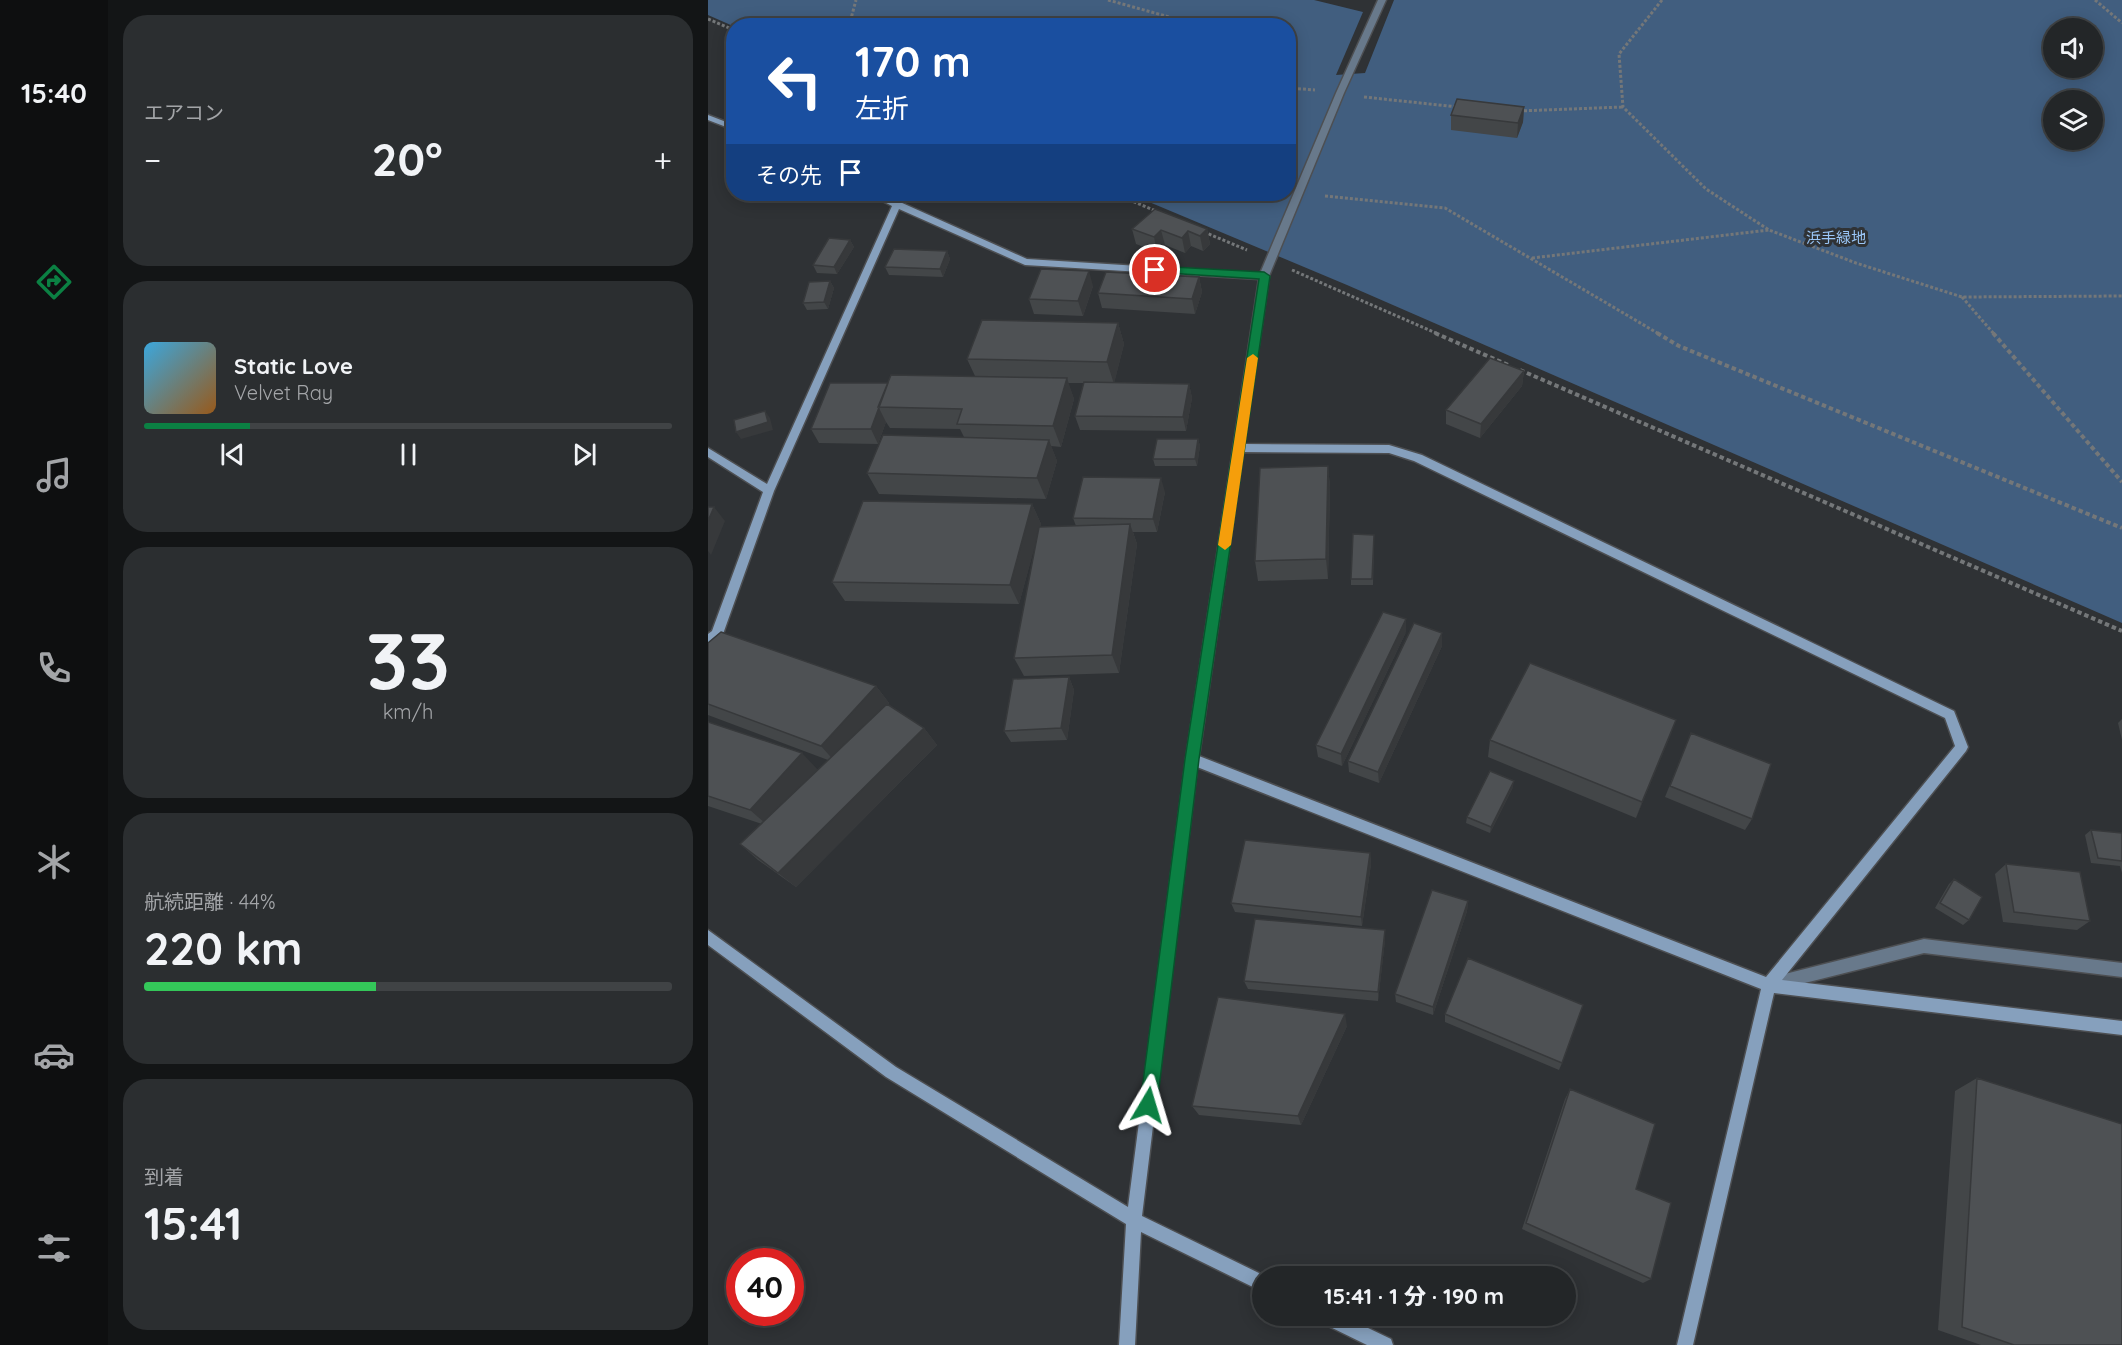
<!DOCTYPE html>
<html lang="ja">
<meta charset="utf-8">
<style>
body{margin:0;font-family:Quicksand,"Noto Sans JP",sans-serif;background:#2b2e30;color:#f1f3f6;height:100vh;display:flex;flex-direction:column;font-size:22px;white-space:nowrap}
*{box-sizing:border-box;margin:0}
p{font-size:20px;color:#a3a5a8}
.icon{flex:none;width:33px;height:33px;fill:none;stroke:currentColor;stroke-width:2;stroke-linecap:round;stroke-linejoin:round}
.map{position:relative;flex:1;overflow:hidden}
.side{display:flex;flex-direction:column;gap:15px;padding:15px;background:#131516;width:600px}
.side>*{flex:none}
.top-card{position:absolute;left:18px;top:18px;width:570px;height:183px;border-radius:24px;box-shadow:0 3px 15px #0003,0 0 0 2px #404345;background:#1a4fa0;color:#fff;overflow:hidden}
.buttons{position:absolute;left:1335px;top:18px;display:grid;gap:12px}
.buttons a{display:grid;place-items:center;width:60px;height:60px;border-radius:50%;background:#232628;box-shadow:0 3px 15px #0003,0 0 0 2px #404345;font-size:30px}
.speed{position:absolute;left:18px;top:1248px;display:flex;gap:12px;font-size:30px;font-weight:700;text-align:center}
.speed>*{display:grid;place-content:center;width:78px;height:78px;border-radius:50%;background:#232628;box-shadow:0 3px 15px #0003,0 0 0 2px #404345;line-height:1}
.speed .limit{border:9px solid #d22;background:#fff;color:#111}
.pin{position:absolute;display:grid;place-items:center;width:51px;height:51px;color:#fff;margin:-26px;border:3px solid #fff;border-radius:50%;box-shadow:0 2px 6px #0007}
.me{position:absolute;width:66px;margin:-33px;rotate:7deg;stroke-linejoin:round;filter:drop-shadow(0 0 4px #0008)}
.turn{display:flex;align-items:center;gap:21px;height:126px;padding:0 30px;font-size:27px}
.turn .icon{width:78px;height:78px;stroke-width:2.5}
.turn b{display:block;font-size:42px;line-height:51px}
.then{display:flex;align-items:center;height:57px;padding:0 30px;background:#0003;gap:12px;font-size:22px}
.big{font-size:45px;font-weight:800;line-height:1.1}
.side .widget{flex:1;display:flex;flex-direction:column;justify-content:center;gap:9px;min-width:0;padding:0 21px;border-radius:24px;background:#2b2e30}
.side .dial{align-items:center;gap:0}
.dial b{font-size:78px;line-height:1}
.song{display:flex;align-items:center;gap:18px}
.cover{width:72px;height:72px;border-radius:9px;background:linear-gradient(135deg,hsl(200 70% 55%),hsl(30 70% 35%))}
.played{height:6px;border-radius:3px;background:linear-gradient(90deg,#0b8043 20%,#404345 20%)}
.keys{display:flex;justify-content:space-around;direction:ltr}
.heat{display:flex;justify-content:space-between;align-items:center;font-size:33px;direction:ltr}
.charge{height:9px;border-radius:4px;background:linear-gradient(90deg,#34c759 44%,#404345 0)}
.trip{position:absolute;left:544px;top:1266px;width:324px;height:60px;border-radius:30px;background:#232628;box-shadow:0 3px 15px #0003,0 0 0 2px #404345;font-weight:800;line-height:60px;text-align:center}
main{display:flex;flex:1;min-height:0}
.tabs{display:flex;flex-direction:column;width:108px;justify-content:space-around;align-items:center;background:#0e0f10;color:#a3a5a8}
.tabs .icon{width:42px;height:42px}
.tabs .on{color:#0b8043}
.tabs b{font-size:27px;color:#f1f3f6}
.map>svg:first-child{display:block}
.green{fill:#415e7f;fill-rule:evenodd}
.lines{fill:none;stroke-linecap:round;stroke-linejoin:round}
.street-casing{stroke:#4d4f52;stroke-width:3}
.secondary-casing{stroke:#4d4f52;stroke-width:3}
.path-far1{stroke:#747779;stroke-width:3;stroke-dasharray:3 2;stroke-linecap:butt}
.path{stroke:#747779;stroke-width:4;stroke-dasharray:4.5 3;stroke-linecap:butt}
.street{fill:#68798b;fill-rule:evenodd}
.secondary{fill:#86a0bd;fill-rule:evenodd}
.wall{fill:#434648}
.shaded-wall{fill:#37393b}
.building{fill:#4e5154;stroke:#37393b;stroke-width:1.5}
.route{fill:#0b8043;stroke:#07532c;stroke-width:1.5}
.slow{fill:#f59e0b}
.labels{text-anchor:middle;stroke-width:6;stroke-linejoin:round;paint-order:stroke}
.far-park-label{font-size:15px;fill:#9ac6f7;stroke:#2f3235}
</style>
<main>
<nav class="tabs">
<b>15:40</b>
<svg class="icon on" aria-label="directions" viewBox="0 0 24 24"><path d="M12 3l9 9-9 9-9-9zM9 14v-3h6M13 9l2 2-2 2"/></svg>
<svg class="icon" aria-label="music" viewBox="0 0 24 24"><path d="M9 18V5l10-2v13"/><circle cx="6" cy="18" r="3"/><circle cx="16" cy="16" r="3"/></svg>
<svg class="icon" aria-label="phone" viewBox="0 0 24 24"><path d="M5 4h4l2 5-3 2q2 4 5 5l2-3 5 2v4C11 20 4 13 5 4z"/></svg>
<svg class="icon" aria-label="climate" viewBox="0 0 24 24"><path d="M12 3v18M4 7l16 10M4 17L20 7"/></svg>
<svg class="icon" aria-label="car" viewBox="0 0 24 24"><path d="M5 17H2v-5l4-1 3-4h7l3 4 3 1v5h-3M9 17h6M6 11h13"/><circle cx="7" cy="17" r="2"/><circle cx="17" cy="17" r="2"/></svg>
<svg class="icon" aria-label="filters" viewBox="0 0 24 24"><path d="M4 7h16M4 17h16"/><circle cx="9" cy="7" r="2"/><circle cx="15" cy="17" r="2"/></svg>
</nav>
<section class="side">
<div class="widget"><p>エアコン</p>
<div class="heat"><a>−</a><b class="big">20°</b><a>+</a></div>
</div>
<div class="widget">
<div class="song"><i class="cover"></i><div><b>Static Love</b><p>Velvet Ray</p></div></div>
<div class="played"></div>
<div class="keys"><svg class="icon" aria-label="previous" viewBox="0 0 24 24"><path d="M18 5L8 12l10 7zM5 5v14"/></svg><svg class="icon" aria-label="pause" viewBox="0 0 24 24"><path d="M8 5v14M16 5v14"/></svg><svg class="icon" aria-label="next" viewBox="0 0 24 24"><path d="M6 5l10 7-10 7zM19 5v14"/></svg></div>
</div>
<div class="widget dial"><b>33</b><p>km/h</p></div>
<div class="widget"><p>航続距離 · 44%</p><b class="big">220 km</b><div class="charge"></div></div>
<div class="widget"><p>到着</p><b class="big">15:41</b></div>
</section>
<div class="map">
<svg width="1414" height="1345" viewBox="0 0 1414 1345">
<rect width="100%" height="100%" fill="#2f3235"/>
<path class="green" d="M0,0H606L655,12L628,75L657,73L686,0H1414V623L639,285L422,194H580V26H25L0,15ZM1346,28H1384V68H1346ZM1346,100H1384V140H1346Z"/>
<g class="lines">
<g class="street-casing">
<path id="street" d="M670,0H678L636,93L561,276L556,279L553,278L551,276L628,93Z
M1216,939L1414,963V977L1216,953L1065,991L1060,989L1058,984L1060,979L1065,977Z"/>
</g>
<g class="secondary-casing">
<path id="secondary" d="M0,115L26,125V130L0,120Z
M161,194H171L192,202L319,259L559,274L561,276L536,444L681,445L714,455L1246,711L1260,747L1258,751L1074,980L1414,1021V1035L1066,993L985,1345H969L1053,989L489,767L434,1216L557,1276H555V1292L433,1232L427,1345H411L418,1224L178,1077L0,945V930L188,1067L420,1207L478,759L551,279L317,265L191,209L66,491L15,634L13,637L0,646V634L4,631L55,492L0,457V448L59,484L184,206ZM535,452L681,453L706,461L1237,718L1247,746L1058,977L491,756Z
M610,1316H635L683,1339L685,1345H659L612,1322Z"/>
</g>
<path class="path-far1" d="M400,0L472,20L479,26
M954,0L911,54L915,107L998,189L1061,230L1148,263L1254,297L1414,296
M1387,0L1414,23
M0,19L26,30
M141,26L148,0
M580,88L607,90
M656,97L750,107
M811,111L915,107
M407,194L448,211
M617,196L737,208L951,334
M496,232L539,250
M824,258L1061,230
M584,270L730,334
M1254,297L1286,334"/>
<path class="path" d="M727,333L800,365
M949,333L971,346L1414,528
M1285,333L1414,482
M812,370L1414,631"/>
<use href="#street" class="street"/>
<use href="#secondary" class="secondary"/>
</g>
<path class="wall" d="M816,107L815,122L809,138L743,130V115Z
M424,229H499L502,244L495,251L483,246L477,253L457,245L449,252L428,244Z
M142,240L146,247L129,274L109,273L105,265Z
M239,251L242,259L235,277L181,275L177,267Z
M491,277L494,292L487,314L394,308L390,293Z
M122,281L126,288L120,309L99,310L95,303Z
M385,286L375,316L326,314L321,299Z
M410,323L416,344L406,383L481,384L484,398L478,431L372,430L367,416L376,383H360L366,399L353,447L343,446L349,461L338,499L171,494L159,473L256,437L252,429L182,428L178,422L170,444L111,443L103,429L180,383L267,376L259,359Z
M816,371L814,386L772,438L738,424V410Z
M490,439L492,446L489,466H447L445,459Z
M620,466L622,487L620,579L550,581L547,561Z
M457,492L449,532H425L429,544L411,673L316,676L306,658L329,537L311,604L137,601L124,582L324,504L333,524L332,527L368,526L365,518Z
M666,535L665,585H643V579Z
M698,632L634,766L610,757L608,745Z
M734,633V646L671,783L641,772L640,761Z
M0,643L168,686L181,703L180,705L216,728L229,745L88,887L50,860L32,844L54,824L0,806V722L110,770L106,774L120,760L0,715Z
M361,677L366,690L359,740L303,742L296,731Z
M1414,719V740L1410,723Z
M968,720L928,818L780,757L782,740Z
M983,733L1044,819L1037,830L957,797Z
M805,787L782,833L758,823L759,817Z
M1383,830L1414,833V873L1412,866L1383,863L1377,835Z
M662,853L663,864L654,926L527,912L523,903Z
M1298,864L1382,921L1369,930L1295,922L1287,874Z
M1246,879L1261,920L1255,925L1227,908L1241,884Z
M760,901L759,911L725,1015L688,1002L687,994Z
M677,940L670,1001L540,989L536,981Z
M737,1014L854,1063L851,1070L737,1022Z
M639,1026L593,1125L491,1115L484,1106Z
M1269,1078L1414,1345H1273L1230,1330L1247,1091Z
M862,1089L928,1189L943,1279L935,1283L814,1229L857,1099Z"/>
<path class="shaded-wall" d="M816,107L815,122L809,138L810,123Z
M499,229L502,244L495,251L492,236Z
M453,230L457,245L449,252L446,237Z
M480,231L483,246L477,253L474,238Z
M142,240L146,247L129,274L126,267Z
M239,251L242,259L235,277L232,269Z
M381,271L385,286L375,316L370,301Z
M491,277L494,292L487,314L484,299Z
M122,281L126,288L120,309L116,302Z
M410,323L416,344L406,384L399,362Z
M816,371L814,386L772,438L773,424Z
M359,378L366,399L353,447L345,426Z
M481,384L484,398L478,431L475,417Z
M171,408L178,422L170,444L163,429Z
M57,411L62,418L65,430L33,439L28,432Z
M490,439L492,446L489,466L487,459Z
M341,440L349,461L338,499L329,478Z
M620,466L622,487L620,579L618,559Z
M453,478L457,492L449,532L445,519Z
M324,504L333,524L311,604L302,585Z
M6,507L17,521L3,555L0,551V521Z
M422,524L429,544L411,673L404,655Z
M698,619V632L634,766L633,754Z
M734,633V646L671,783L670,772Z
M361,677L366,690L359,740L353,728Z
M168,686L181,703L128,763L113,746Z
M968,720L962,737L928,818L934,802Z
M216,728L229,745L88,887L70,873Z
M94,753L110,770L59,825L42,810Z
M806,781L805,787L782,833L783,827Z
M662,853L663,864L654,926L653,917Z
M760,901L759,911L725,1015V1007Z
M677,930V940L670,1001V992Z
M637,1014L639,1026L593,1125L590,1116Z"/>
<path class="building" d="M749,99L816,107L810,123L743,115Z
M447,209L499,229L492,236L480,231L474,238L453,230L446,237L424,229Z
M121,238L142,240L126,267L105,265Z
M186,249L239,251L232,269L177,267Z
M333,269L381,271L370,301L321,299Z
M398,272L491,277L484,299L390,293Z
M122,281L116,302L95,303L101,282Z
M274,320L410,323L399,362L259,359Z
M782,358L816,371L773,424L738,410Z
M183,375L359,378L345,426L249,424L254,409L170,407Z
M376,382L481,384L475,417L367,416Z
M122,383H180L163,429H103Z
M57,411L60,422L28,432L26,420Z
M175,435L341,440L329,478L159,473Z
M449,439H490L487,459H445Z
M620,466L618,559L547,561L552,468Z
M375,477L453,478L445,519L365,518Z
M155,501L324,504L302,585L124,582Z
M0,507H6L0,521Z
M422,524L404,655L306,658L331,527Z
M645,534L666,535L664,579H643Z
M675,612L698,619L633,754L608,745Z
M706,623L734,633L670,772L640,761Z
M13,632L168,686L113,746L0,704V643Z
M822,663L968,720L934,802L782,740Z
M361,677L353,728L296,731L305,679Z
M179,704L216,728L70,873L32,844Z
M0,722L94,753L42,810L0,796Z
M983,733L1063,764L1044,819L962,786Z
M782,771L806,781L783,827L759,817Z
M1383,830L1414,833V861L1390,858Z
M537,840L662,853L653,917L523,903Z
M1298,864L1372,872L1382,921L1306,912Z
M1246,879L1274,897L1261,920L1232,903Z
M724,890L760,901L725,1007L687,994Z
M547,919L677,930L670,992L536,981Z
M760,958L875,1005L854,1063L737,1014Z
M510,997L637,1014L590,1116L484,1106Z
M1269,1078L1414,1124V1345H1306L1254,1327Z
M862,1089L947,1124L928,1189L963,1203L943,1279L818,1223Z"/>
<path class="route" d="M447,266L556,272L562,276L491,759L449,1105L446,1111L440,1113L434,1111L432,1105L477,759L551,279L444,272V267Z"/>
<path class="slow" d="M545,354L550,358L523,545L517,550L510,545L539,358Z"/>
<g class="labels">
<g class="far-park-label">
<text x="1128" y="243">浜手緑地</text>
</g>
</g>
</svg>
<div class="buttons">
<a><svg class="icon" aria-label="sound" viewBox="0 0 24 24"><path d="M4 9h4l5-4v14l-5-4H4zM17 9q2 3 0 6"/></svg></a>
<a><svg class="icon" aria-label="layers" viewBox="0 0 24 24"><path d="M12 4l9 5-9 5-9-5zM3 14l9 5 9-5"/></svg></a>
</div>
<div class="speed"><div class="limit">40</div></div>
<div class="pin" style="left:447px;top:270px;background:#d93025"><svg class="icon" aria-label="arrive" viewBox="0 0 24 24"><path d="M6 21V4h12l-3 4 3 4H6"/></svg></div>
<svg class="me" style="left:440px;top:1105px" viewBox="-20 -20 40 40"><path d="M0-17L14 15 0 8-14 15z" fill="#0b8043" stroke="#fff" stroke-width="4"/></svg>
<div class="trip">15:41 · 1 分 · 190 m</div>
<div class="top-card">
<div class="turn"><svg class="icon" aria-label="left" viewBox="0 0 24 24"><path d="M17 20v-9H6M10 6l-5 5 5 5"/></svg><div><b>170 m</b>左折</div></div>
<div class="then">その先<svg class="icon" aria-label="arrive" viewBox="0 0 24 24"><path d="M6 21V4h12l-3 4 3 4H6"/></svg></div>
</div>
</div>
</main>
